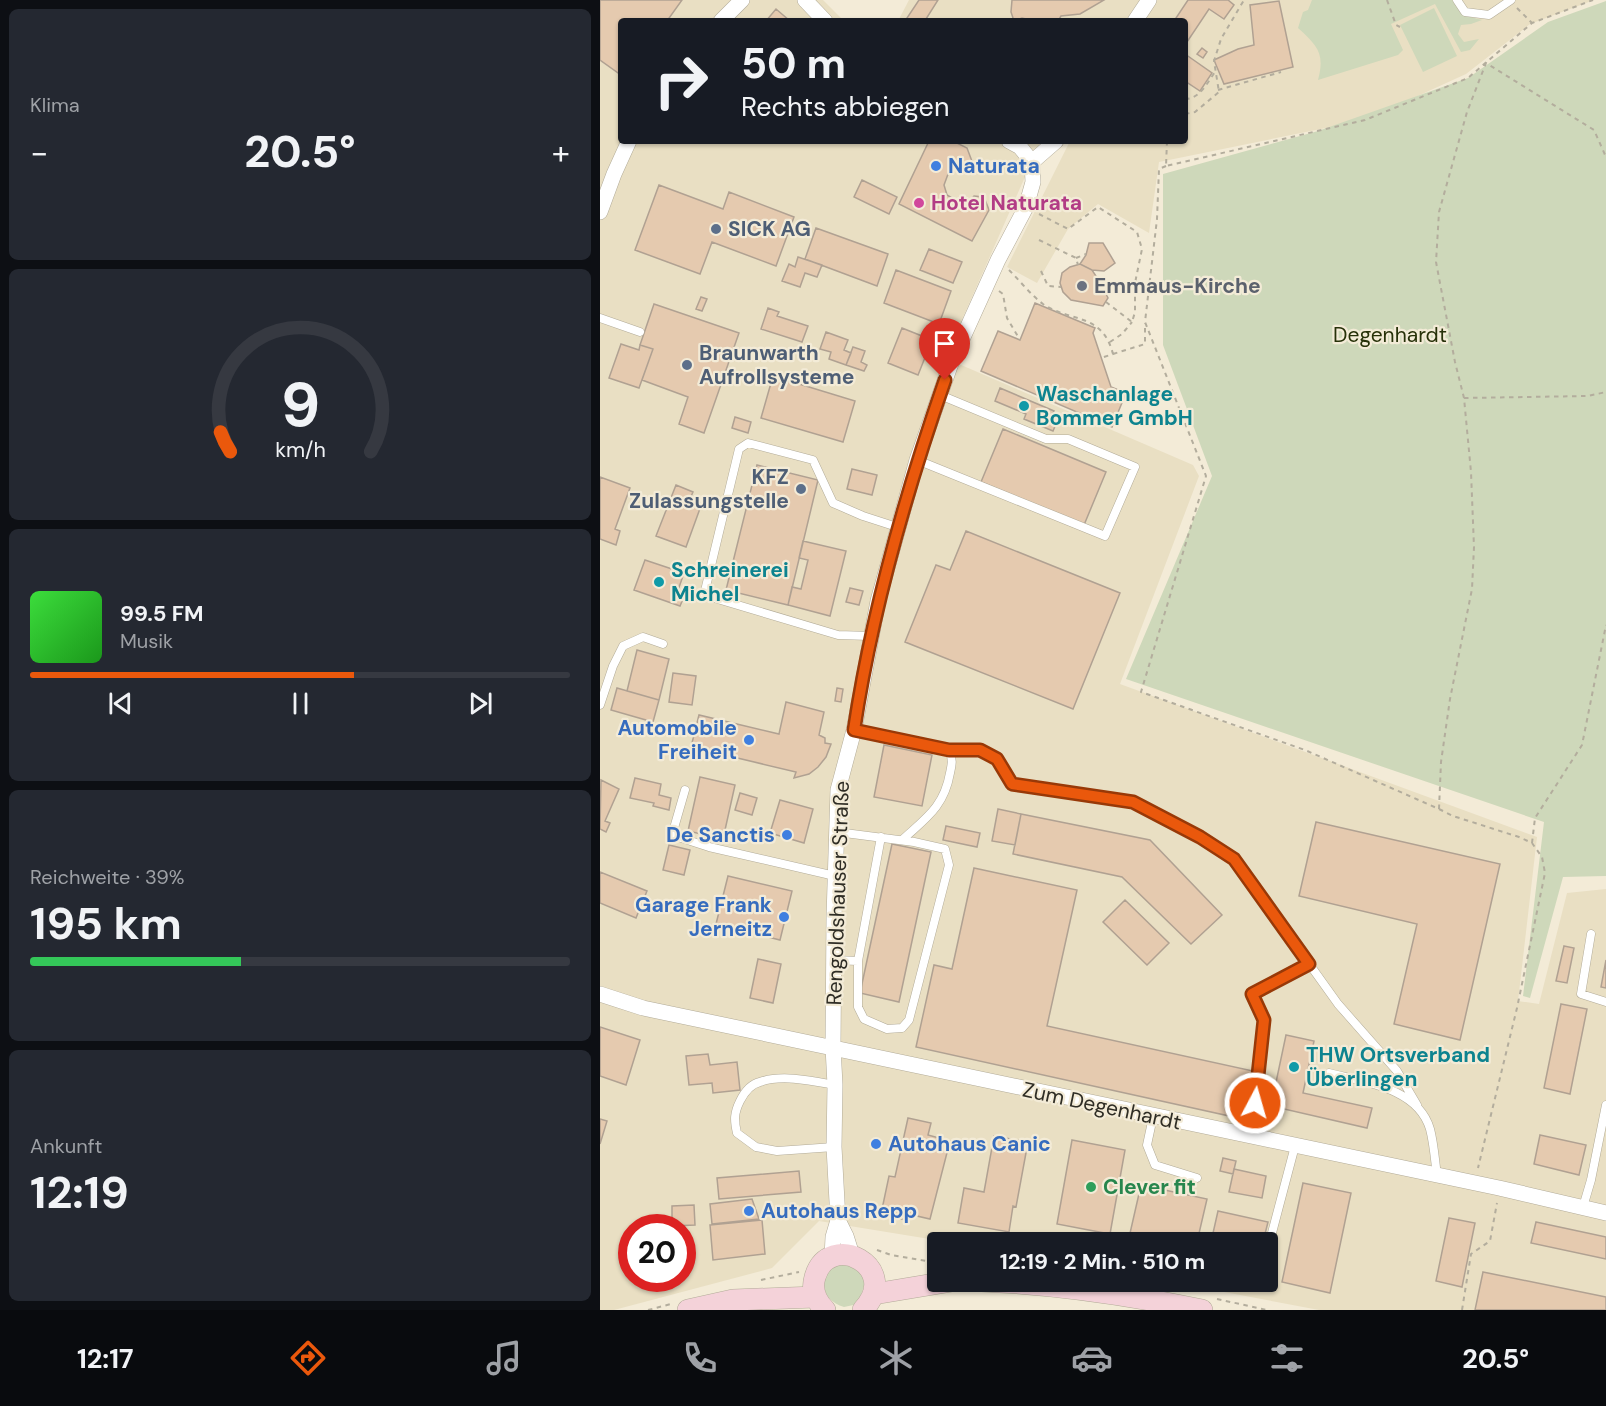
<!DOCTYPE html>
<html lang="de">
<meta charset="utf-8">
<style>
body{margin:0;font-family:"DM Sans",sans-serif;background:#242831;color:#f1f3f6;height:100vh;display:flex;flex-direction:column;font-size:22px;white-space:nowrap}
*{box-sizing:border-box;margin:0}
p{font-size:20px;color:#9ea1a6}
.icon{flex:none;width:33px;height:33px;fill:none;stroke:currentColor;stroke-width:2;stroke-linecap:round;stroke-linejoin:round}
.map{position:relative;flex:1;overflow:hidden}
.side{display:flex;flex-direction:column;gap:9px;padding:9px;background:#0d0f14;width:600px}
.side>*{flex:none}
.hud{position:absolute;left:18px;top:18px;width:570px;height:126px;border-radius:6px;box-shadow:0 2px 4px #0004;background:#171b24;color:#f1f3f6;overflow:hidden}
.speed{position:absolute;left:18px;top:1214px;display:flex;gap:12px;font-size:30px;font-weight:700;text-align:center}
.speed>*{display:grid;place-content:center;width:78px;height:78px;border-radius:50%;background:#171b24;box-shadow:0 2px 4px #0004;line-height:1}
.speed .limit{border:9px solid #d22;background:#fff;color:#111}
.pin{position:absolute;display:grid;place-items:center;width:51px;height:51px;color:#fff;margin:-62px -26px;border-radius:50% 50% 50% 0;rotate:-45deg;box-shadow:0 0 6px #0007}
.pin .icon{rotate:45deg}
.me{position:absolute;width:66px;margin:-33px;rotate:6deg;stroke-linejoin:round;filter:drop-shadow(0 0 4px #0008)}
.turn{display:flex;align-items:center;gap:21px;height:126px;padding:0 24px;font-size:27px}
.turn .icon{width:78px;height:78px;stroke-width:2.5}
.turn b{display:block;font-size:42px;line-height:51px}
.big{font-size:45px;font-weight:700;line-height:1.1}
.side .card{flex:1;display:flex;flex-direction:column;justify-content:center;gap:9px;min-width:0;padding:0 21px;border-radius:9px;background:#242831}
.side .dial{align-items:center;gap:0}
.dial svg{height:156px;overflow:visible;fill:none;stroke:#363941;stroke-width:7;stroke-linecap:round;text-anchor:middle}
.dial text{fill:#f1f3f6;stroke:none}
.song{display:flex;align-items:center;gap:18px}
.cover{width:72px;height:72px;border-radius:9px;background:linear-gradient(135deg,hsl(120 70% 55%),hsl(120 70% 35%))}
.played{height:6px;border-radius:3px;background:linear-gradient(90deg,#ea580c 60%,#363941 60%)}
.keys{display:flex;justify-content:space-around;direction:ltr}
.heat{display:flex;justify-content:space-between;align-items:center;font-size:33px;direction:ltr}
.charge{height:9px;border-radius:4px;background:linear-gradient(90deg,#34c759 39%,#363941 0)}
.trip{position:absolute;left:327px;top:1232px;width:351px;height:60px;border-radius:6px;background:#171b24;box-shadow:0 2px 4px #0004;font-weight:700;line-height:60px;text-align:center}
.tabs{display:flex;height:96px;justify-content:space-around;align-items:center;background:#090b0e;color:#9ea1a6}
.tabs .icon{width:42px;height:42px}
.tabs .selected{color:#ea580c}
.tabs b{font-size:27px;color:#f1f3f6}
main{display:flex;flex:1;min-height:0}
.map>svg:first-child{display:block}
.built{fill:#e9dfc3;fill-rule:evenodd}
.green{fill:#ced8ba}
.building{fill:#e5caaf;stroke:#b0a192;stroke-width:1.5}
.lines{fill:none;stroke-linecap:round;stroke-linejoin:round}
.lane-casing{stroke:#b2ab98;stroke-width:9}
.street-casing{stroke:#b2ab98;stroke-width:16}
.secondary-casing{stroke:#b2ab98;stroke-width:22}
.path{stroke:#b3ad9d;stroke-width:2;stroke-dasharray:4.5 4.5;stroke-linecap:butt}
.lane{stroke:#fff;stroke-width:8}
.street{stroke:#fff;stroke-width:15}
.secondary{stroke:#f4d2d9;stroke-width:21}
.route-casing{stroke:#983908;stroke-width:15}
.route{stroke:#ea580c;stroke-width:10}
.shop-dot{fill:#3f7fe0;stroke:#f3ebd7;stroke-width:2}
.hotel-dot{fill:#d1479c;stroke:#f3ebd7;stroke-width:2}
.service-dot{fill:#5c6f8a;stroke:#f3ebd7;stroke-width:2}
.worship-dot{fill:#6b7280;stroke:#f3ebd7;stroke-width:2}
.culture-dot{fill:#0f9aa8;stroke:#f3ebd7;stroke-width:2}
.leisure-dot{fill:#2e9e5b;stroke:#f3ebd7;stroke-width:2}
.labels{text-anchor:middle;stroke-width:4.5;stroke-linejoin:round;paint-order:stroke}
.shop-label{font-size:21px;font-weight:bold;fill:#366cbe;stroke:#f3ebd7;text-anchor:start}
.hotel-label{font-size:21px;font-weight:bold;fill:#b23c85;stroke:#f3ebd7;text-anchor:start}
.service-label{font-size:21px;font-weight:bold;fill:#4e5e75;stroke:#f3ebd7;text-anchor:start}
.worship-label{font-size:21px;font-weight:bold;fill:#5b616d;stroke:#f3ebd7;text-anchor:start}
.park-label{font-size:21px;fill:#273109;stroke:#f3ebd7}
.culture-label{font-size:21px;font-weight:bold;fill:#0d838f;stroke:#f3ebd7;text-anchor:start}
.street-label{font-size:21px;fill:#2f2d25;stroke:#f3ebd7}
.leisure-label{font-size:21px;font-weight:bold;fill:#27864d;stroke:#f3ebd7;text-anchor:start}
</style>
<main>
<section class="side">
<div class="card"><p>Klima</p>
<div class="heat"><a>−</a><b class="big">20.5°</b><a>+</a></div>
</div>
<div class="card dial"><svg viewBox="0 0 100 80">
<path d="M14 69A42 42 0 1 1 86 69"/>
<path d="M14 69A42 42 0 0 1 9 59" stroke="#ea580c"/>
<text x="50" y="56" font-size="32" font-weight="700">9</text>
<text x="50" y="72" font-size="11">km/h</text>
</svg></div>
<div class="card">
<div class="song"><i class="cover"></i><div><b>99.5 FM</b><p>Musik</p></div></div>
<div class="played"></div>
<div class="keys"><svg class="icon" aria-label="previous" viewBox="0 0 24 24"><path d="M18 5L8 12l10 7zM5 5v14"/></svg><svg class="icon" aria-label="pause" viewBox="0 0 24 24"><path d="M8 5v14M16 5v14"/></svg><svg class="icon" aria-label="next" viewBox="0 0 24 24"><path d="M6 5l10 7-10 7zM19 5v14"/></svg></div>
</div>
<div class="card"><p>Reichweite · 39%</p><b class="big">195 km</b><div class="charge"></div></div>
<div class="card"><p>Ankunft</p><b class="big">12:19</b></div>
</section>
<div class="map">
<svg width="1006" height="1310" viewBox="0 0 1006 1310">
<rect width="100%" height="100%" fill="#f3ebd7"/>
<path class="built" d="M0,0H223L244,21H21V141H437L440,143L345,358L593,465L599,476L520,684L937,837L918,1001L939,1004L967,893L1006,889V1310H719L566,1281H668V1242H348L219,1221L172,1268L14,1310H0ZM32,1227H82V1278H32Z
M309,0H545L530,21H298Z
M549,0H994L930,24L866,74L765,120L559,162L549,233L498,204L468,229L437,283L407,267L470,141H585V21H536Z"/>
<path class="green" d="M712,0H852L863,15L882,20L871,24L861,25L858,34L864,42L879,39L870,50L861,52L835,4L791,24L803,50L798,55L718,80C725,54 718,46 698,28L703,12L708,10Z
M1006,1V876L963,877L930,998L923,996L944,822L526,679L612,476L563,345V174L718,131L868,78L948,22Z
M834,8L857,56L823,72L800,25Z
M245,1263L267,1277L258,1304L244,1307C226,1302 216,1283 231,1269C234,1266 241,1264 245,1263Z"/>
<path class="building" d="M0,0H82L67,21H21V75L0,60Z
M319,0H338L326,19L330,21H305Z
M412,0H504L480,14L461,16L458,21H434L422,18L414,21L411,12Z
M588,0H628L634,5L624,19L609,9L585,45V21H574Z
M679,1L693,67L624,84L614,60L638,49L654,45L650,5Z
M176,9L190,21H166Z
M602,48L607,52L603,58L597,54Z
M585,54L612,73L600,91L585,81Z
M329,141H353L367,148L373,164L361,171L351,166L344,185L347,195L366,207L374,196L384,197L389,210L372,241L299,204Z
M262,180L297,197L289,214L254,197Z
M59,185L123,209L129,192L194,217L176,266L112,242L100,274L35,250Z
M216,228L288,254L277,286L205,259Z
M489,243H503L515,263L504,271L492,270L480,264L486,255Z
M329,249L362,262L353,283L320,270Z
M198,257L222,265L217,277L205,273L200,287L182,281L189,264L195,267Z
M480,264L492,270L502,285L508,298L503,306L471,300L463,292L460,283L462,273L470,267Z
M296,270L351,291L339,324L284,303Z
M101,297L107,299L102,311L96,309Z
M435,303L495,328L493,333L511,387L526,393L512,427L381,371L398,331L420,340Z
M54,304L139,333L104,433L79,424L88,397L42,380L53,349L40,345Z
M168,308L179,312L177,316L208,326L202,342L161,329Z
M302,328L332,340L318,375L288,363Z
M226,332L248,340L244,350L251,353L246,365L229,359L231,352L220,349Z
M21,344L39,350L40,345L53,349L39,388L9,378Z
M253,347L265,351L261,362L267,365L264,371L246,365Z
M173,376L255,401L243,442L161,418Z
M400,388L454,411L449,421L456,424L453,431L424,419L426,414L395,401Z
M135,417L151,422L148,433L132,428Z
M403,429L506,472L484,525L381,482Z
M157,465L218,480L188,605L126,590Z
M252,469L277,475L272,495L247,489Z
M0,477L30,488L15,529L20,531L16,545L0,539Z
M76,485L93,492L90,499L102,503L86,547L56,536Z
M366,531L520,593L473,709L305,642L336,565L350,570Z
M203,541L246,551L230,616L188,605L192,587L201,589L208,560L199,558Z
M45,560L84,573L76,596L83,599L80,606L34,590Z
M250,588L263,591L259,605L246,602Z
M37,650L69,659L59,700L27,691Z
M73,673L96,676L92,705L69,702Z
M17,688L59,700L53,722L11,710Z
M237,688L243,689L241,702L235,701Z
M186,702L224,712L219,735L225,738V743L231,744L226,757L218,767L209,774L194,778L196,772L91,747L99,715L179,734Z
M284,745L332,755L322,806L274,797Z
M100,777L135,785L123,839L88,831Z
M35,778L61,784L59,795L71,798L69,810L53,806L54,803L30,798Z
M1,780L19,789L5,821L10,823L6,832L0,829Z
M140,793L157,798L152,815L135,810Z
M180,800L213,809L204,843L170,833Z
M398,809L421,814L415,845L392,841Z
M421,814L550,840L622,915L591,944L522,877L413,854Z
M716,822L900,864L860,1040L794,1024L817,924L699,896Z
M346,826L380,833L377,847L343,840Z
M292,844L331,852L299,1002L260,993Z
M69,845L90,850L84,875L63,870Z
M374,868L477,890L447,1026L653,1071L643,1119L316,1047L334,965L352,969Z
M0,872L47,891L36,918L0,903Z
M128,876L192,891L180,940L116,924Z
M525,900L569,943L547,965L503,922Z
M964,946L974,948L967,983L956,981Z
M158,959L181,964L173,1003L150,998Z
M1006,960V988L1001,987Z
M961,1004L987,1009L970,1094L944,1088Z
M0,1027L40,1040L26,1085L0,1076Z
M686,1035L714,1041L703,1093L772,1108L767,1128L671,1106Z
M108,1054L110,1065L137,1062L140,1090L113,1093L112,1083L89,1085L86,1056Z
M308,1118L331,1123L328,1135L350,1141L330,1219L308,1214L306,1220L281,1214L289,1176L295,1177Z
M0,1119L7,1121L0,1144Z
M940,1135L986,1145L979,1175L934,1164Z
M394,1136L428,1142L416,1207L413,1206L409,1232L358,1223L364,1188L384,1192Z
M472,1140L525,1150L510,1234L457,1224Z
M623,1158L636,1161L633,1174L620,1171Z
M634,1169L666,1176L662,1198L629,1192Z
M199,1171L201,1192L119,1199L117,1178Z
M703,1183L751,1193L730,1293L682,1282Z
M541,1185L607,1199L597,1242H528Z
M152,1199L159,1219L112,1224L110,1204Z
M94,1205L95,1225L72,1226V1206Z
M618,1211L668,1222L663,1242H611Z
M849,1218L875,1223L862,1287L836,1281Z
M162,1220L165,1254L113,1260L110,1225Z
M936,1222L1006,1237V1259L931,1243Z
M883,1272L1006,1297V1310H875Z"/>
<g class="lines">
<g class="lane-casing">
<path id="lane" d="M857,0L865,12L889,15L911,0
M0,318L40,332
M317,460L505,536L535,467L468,439H446L340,395
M270,636L238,635L104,595L139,449L148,443L213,460L233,503L263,516L297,527
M0,705L13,666L23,646L43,637L63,644
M254,730L349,750C353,759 352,764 350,773C344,807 326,818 302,840
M349,750H380L397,758L412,784L533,802L600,837L634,859L738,1004L797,1071L817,1105
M85,790L72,835L109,847L235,876
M237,832L314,842L345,849L349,865L309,1020L302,1028L287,1029L264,1019L258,1007V961
M991,934L981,994L1006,1002
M234,960L258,961L281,837
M729,1073C765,1082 818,1088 830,1129C834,1144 835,1161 837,1176
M553,1117L547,1145L555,1165L597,1178
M648,1137L655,1103L664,1020L652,994L709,964
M234,1147L177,1151L156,1147L137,1133C134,1120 134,1113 140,1101C144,1093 151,1084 160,1082C182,1074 213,1081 235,1085
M983,1207L991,1180L1006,1105
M668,1248L695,1146
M652,1281H658"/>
</g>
<g class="street-casing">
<path id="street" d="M205,0L225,21
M121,21L142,0
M535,21L549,0
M409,141L420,147L432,162
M432,162L456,141
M0,212L14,174L29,141
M0,994L43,1008L899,1188L1006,1213
M238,1220L246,1236L252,1255
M232,1257L233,1237L238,1220L234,1147L235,1085L233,1047L234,917L238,790L254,730L278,601L317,460L350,366L398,260L426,207L433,182L432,162"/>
</g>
<g class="secondary-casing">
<path id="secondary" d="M382,1281C457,1284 530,1295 602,1310
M274,1294L352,1281
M88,1310L133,1300L215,1297
M225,1310C216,1301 211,1290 215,1277C229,1229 303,1267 263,1310"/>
</g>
<path class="path" d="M787,0L796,25L800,27
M917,8L932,23
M618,90L681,72
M585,99C600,99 607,83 615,72
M585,114L595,112L619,92L614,61L621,39L644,0
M567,141L566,166L765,120L868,78L932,23L993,0
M566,166L559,169L557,219L545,322L606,476L541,692L705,750L839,809L841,762L850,699L872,589L874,547L871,472L864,398L855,362L836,262L839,212L867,112L886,63L994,130L1006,157
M439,214L468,229L498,207L537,232L542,249L535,283L500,282
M439,240L476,258L478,265
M476,258L486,254
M409,270C420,281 431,295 443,304C471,323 502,312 513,354L501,358
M441,271L448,286L461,287
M399,291L403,294L407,318L420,340
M506,302L532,322L535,312V283
M510,342L522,334L532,322
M513,354L545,344V323
M864,398L988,396L1006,392
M839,809L853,816L919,837L932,843L942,857L945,873L917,1008L878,1168
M932,843L935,818L982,745L1006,625
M277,1250L291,1255L338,1263
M161,1280L199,1272
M617,1299L667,1310
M48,1310L71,1304
M862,1310L871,1254L890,1241L897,1203"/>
<use href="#lane" class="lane"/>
<use href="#street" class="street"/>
<use href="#secondary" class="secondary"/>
</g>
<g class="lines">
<g class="route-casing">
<path id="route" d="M345,380C305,495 272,610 254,730L349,750H380L397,759L412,784L533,802L600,837L634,859L709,964L652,994L664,1020L655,1103"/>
</g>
<use href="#route" class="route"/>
</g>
<g class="shop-dot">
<circle cx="336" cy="166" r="6"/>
<circle cx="149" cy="740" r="6"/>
<circle cx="187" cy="835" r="6"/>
<circle cx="184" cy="917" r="6"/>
<circle cx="276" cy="1144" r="6"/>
<circle cx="149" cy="1211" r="6"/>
</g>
<circle class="hotel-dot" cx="319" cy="203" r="6"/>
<g class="service-dot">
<circle cx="116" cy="229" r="6"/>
<circle cx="87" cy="365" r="6"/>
<circle cx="201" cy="489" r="6"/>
</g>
<circle class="worship-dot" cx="482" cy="286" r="6"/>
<g class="culture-dot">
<circle cx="424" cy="406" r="6"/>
<circle cx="59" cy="582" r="6"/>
<circle cx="694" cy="1067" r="6"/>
</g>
<circle class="leisure-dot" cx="491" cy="1187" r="6"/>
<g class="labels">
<g class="shop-label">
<text x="348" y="173">Naturata</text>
<text x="137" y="735" text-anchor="end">Automobile<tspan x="137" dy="24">Freiheit</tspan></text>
<text x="175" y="842" text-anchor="end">De Sanctis</text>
<text x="172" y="912" text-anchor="end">Garage Frank<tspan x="172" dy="24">Jerneitz</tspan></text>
<text x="288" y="1151">Autohaus Canic</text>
<text x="161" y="1218">Autohaus Repp</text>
</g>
<g class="hotel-label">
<text x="331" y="210">Hotel Naturata</text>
</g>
<g class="service-label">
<text x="128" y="236">SICK AG</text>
<text x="99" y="360">Braunwarth<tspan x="99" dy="24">Aufrollsysteme</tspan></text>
<text x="189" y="484" text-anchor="end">KFZ<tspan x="189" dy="24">Zulassungstelle</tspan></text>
</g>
<g class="worship-label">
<text x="494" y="293">Emmaus-Kirche</text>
</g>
<g class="park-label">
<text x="790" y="342">Degenhardt</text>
</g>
<g class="culture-label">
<text x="436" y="401">Waschanlage<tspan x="436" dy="24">Bommer GmbH</tspan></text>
<text x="71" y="577">Schreinerei<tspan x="71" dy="24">Michel</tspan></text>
<text x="706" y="1062">THW Ortsverband<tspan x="706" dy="24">Überlingen</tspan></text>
</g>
<g class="street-label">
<text transform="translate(238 893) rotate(-88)" y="7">Rengoldshauser Straße</text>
<text transform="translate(502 1106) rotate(12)" y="7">Zum Degenhardt</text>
</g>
<g class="leisure-label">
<text x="503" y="1194">Clever fit</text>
</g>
</g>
</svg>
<div class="speed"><div class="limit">20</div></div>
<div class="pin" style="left:345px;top:380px;background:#d93025"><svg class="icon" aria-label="arrive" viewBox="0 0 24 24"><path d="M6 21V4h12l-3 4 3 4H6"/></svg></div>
<svg class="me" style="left:655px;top:1103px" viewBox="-20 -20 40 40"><circle r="17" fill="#ea580c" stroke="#fff" stroke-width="3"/><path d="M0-11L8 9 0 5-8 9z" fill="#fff"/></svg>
<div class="trip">12:19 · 2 Min. · 510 m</div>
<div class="hud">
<div class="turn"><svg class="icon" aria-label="right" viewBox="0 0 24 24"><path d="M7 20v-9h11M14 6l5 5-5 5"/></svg><div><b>50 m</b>Rechts abbiegen</div></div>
</div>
</div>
</main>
<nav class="tabs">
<b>12:17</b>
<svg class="icon selected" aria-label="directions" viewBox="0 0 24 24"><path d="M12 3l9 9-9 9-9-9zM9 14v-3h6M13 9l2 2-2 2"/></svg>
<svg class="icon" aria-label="music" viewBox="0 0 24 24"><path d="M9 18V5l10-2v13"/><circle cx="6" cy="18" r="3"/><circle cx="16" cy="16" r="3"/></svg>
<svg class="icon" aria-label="phone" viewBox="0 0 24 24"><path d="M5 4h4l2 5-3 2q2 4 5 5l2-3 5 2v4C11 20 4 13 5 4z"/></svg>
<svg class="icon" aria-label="climate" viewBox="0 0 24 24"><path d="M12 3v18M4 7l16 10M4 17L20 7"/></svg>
<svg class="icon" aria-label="car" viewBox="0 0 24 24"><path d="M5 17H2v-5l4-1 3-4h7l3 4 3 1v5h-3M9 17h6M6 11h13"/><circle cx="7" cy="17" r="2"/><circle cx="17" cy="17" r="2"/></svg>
<svg class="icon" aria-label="filters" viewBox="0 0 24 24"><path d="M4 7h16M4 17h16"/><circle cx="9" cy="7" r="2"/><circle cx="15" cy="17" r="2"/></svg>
<b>20.5°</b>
</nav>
